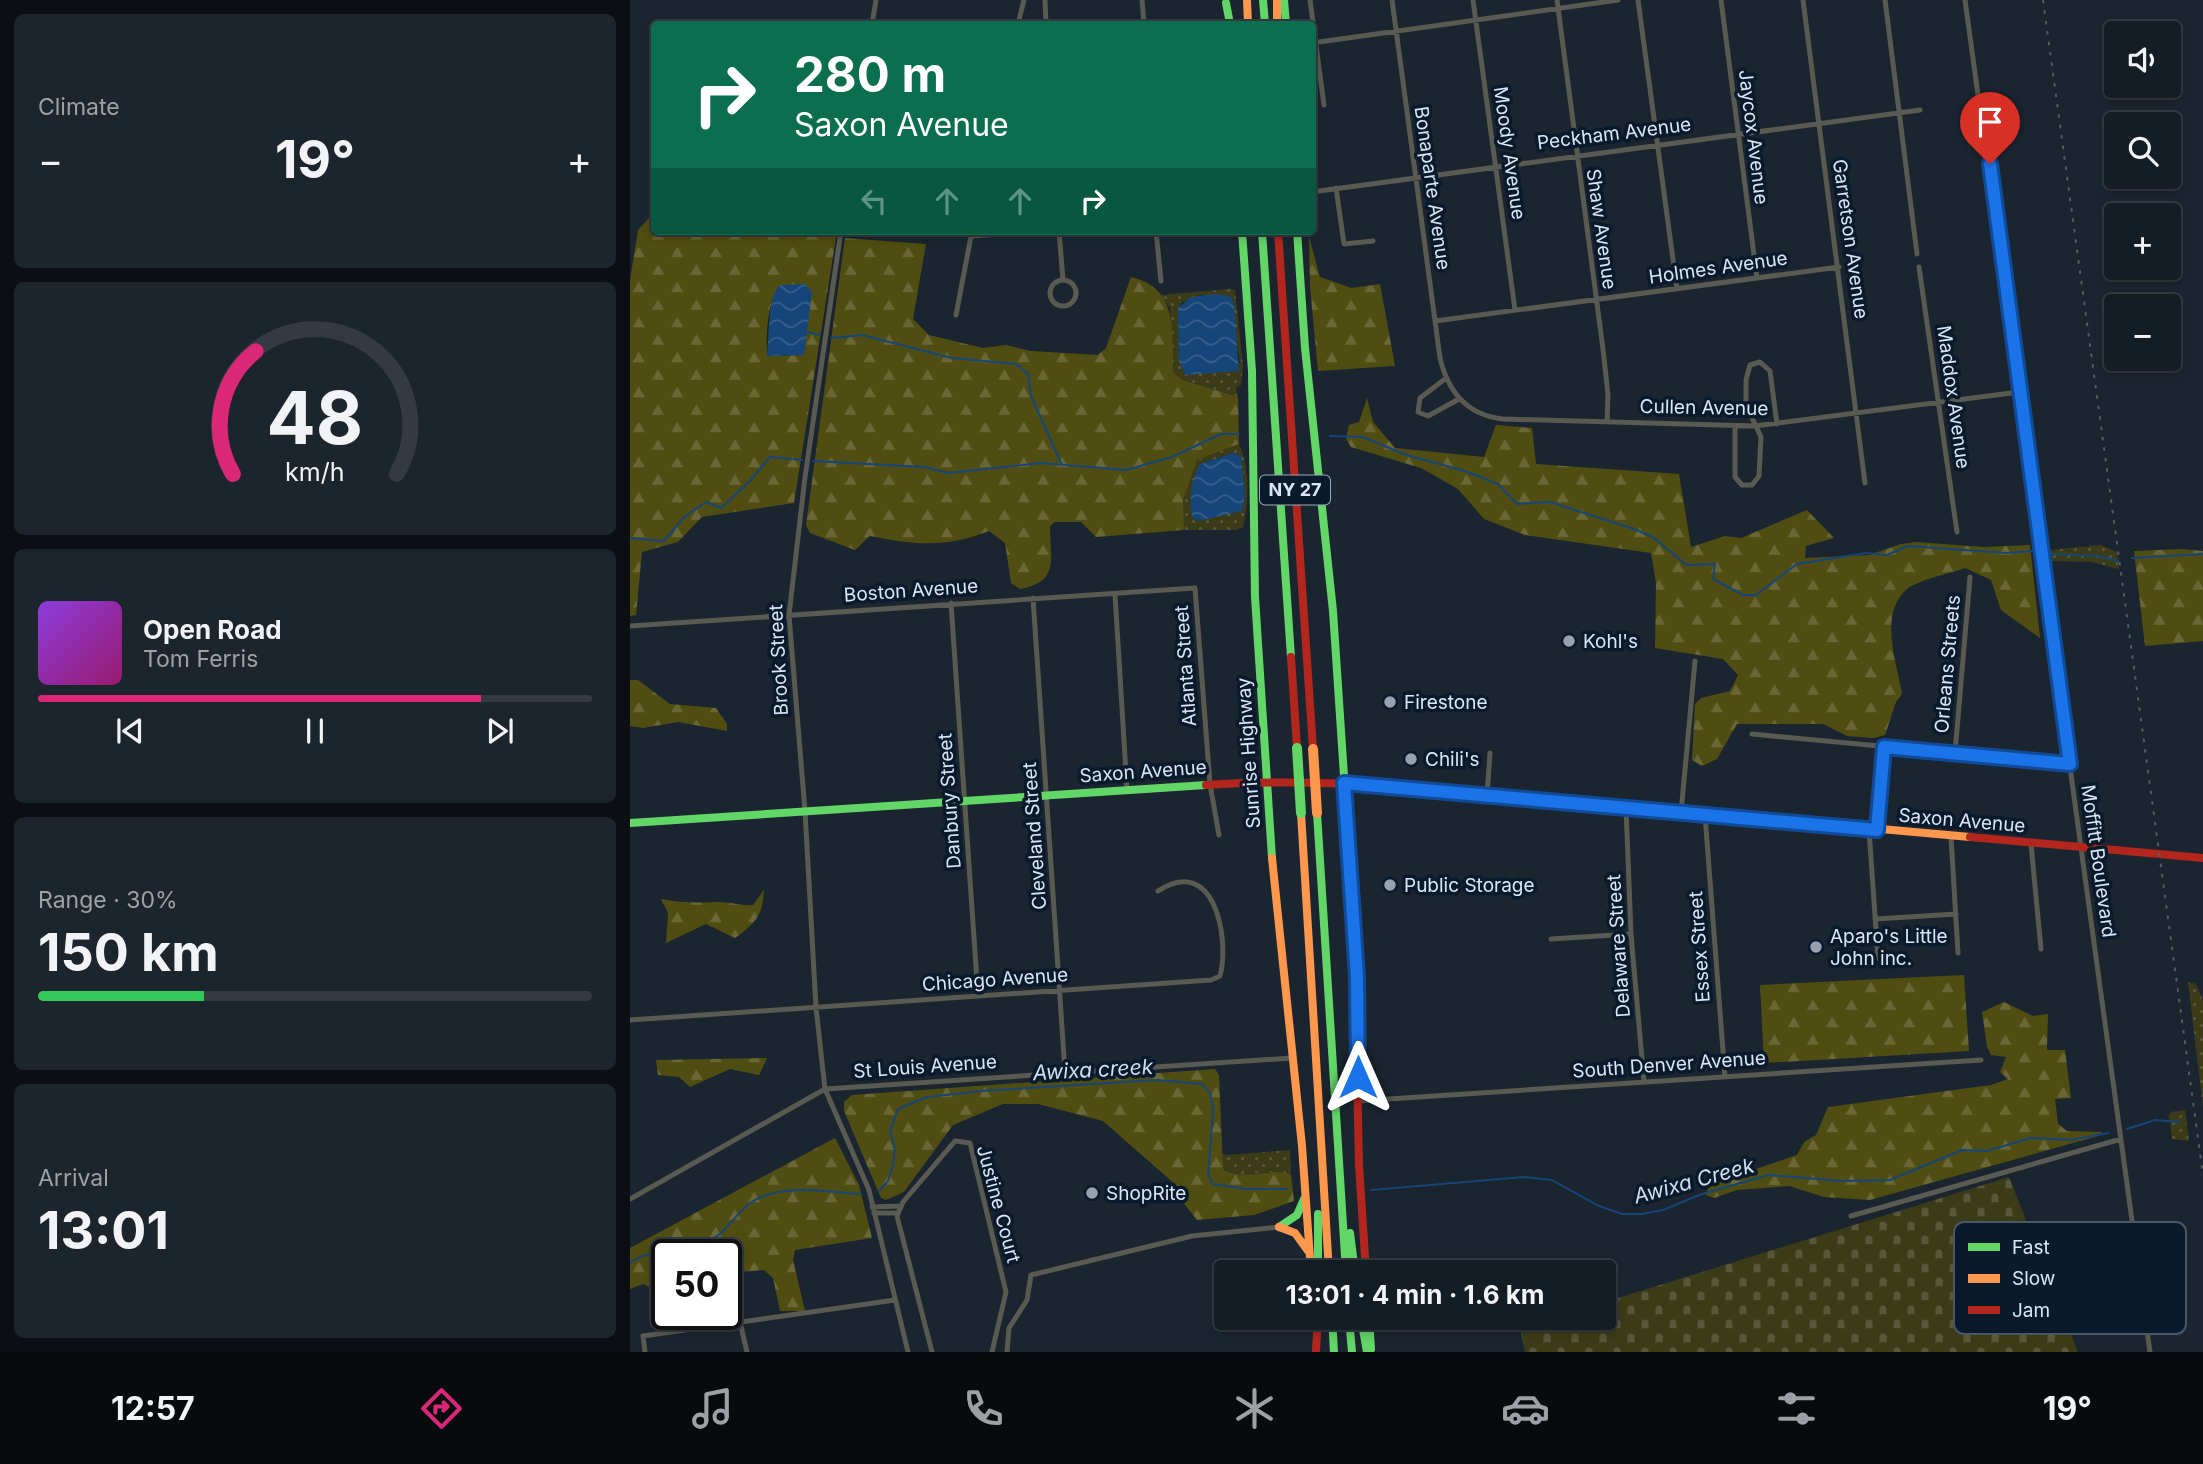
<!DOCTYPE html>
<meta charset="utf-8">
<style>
body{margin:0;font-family:Inter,sans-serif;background:#1d252c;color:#f1f3f6;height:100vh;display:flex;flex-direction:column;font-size:26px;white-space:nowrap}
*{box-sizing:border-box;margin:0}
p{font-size:23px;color:#9da1a6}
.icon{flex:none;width:38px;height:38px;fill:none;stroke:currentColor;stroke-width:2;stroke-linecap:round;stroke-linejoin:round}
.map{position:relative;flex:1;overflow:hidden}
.drawer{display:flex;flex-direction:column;gap:14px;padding:14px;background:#0b0f14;width:630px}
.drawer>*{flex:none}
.guide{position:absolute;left:21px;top:21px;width:665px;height:214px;border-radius:7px;box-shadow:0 4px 10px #0003,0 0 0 2px #333a41;background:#0b6e4f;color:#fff;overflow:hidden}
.buttons{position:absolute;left:1474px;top:21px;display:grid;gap:14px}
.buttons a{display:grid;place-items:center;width:77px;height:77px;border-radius:7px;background:#141c24;box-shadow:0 4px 10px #0003,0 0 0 2px #333a41;font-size:35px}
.speed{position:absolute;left:21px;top:1239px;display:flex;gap:14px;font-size:35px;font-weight:700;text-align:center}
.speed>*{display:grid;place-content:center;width:91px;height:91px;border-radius:50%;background:#141c24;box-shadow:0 4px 10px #0003,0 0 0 2px #333a41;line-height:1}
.speed .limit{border:4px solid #111;border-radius:10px;background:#fff;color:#111}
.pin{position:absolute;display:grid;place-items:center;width:60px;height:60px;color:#fff;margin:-72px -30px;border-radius:50% 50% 50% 0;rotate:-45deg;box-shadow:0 0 7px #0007}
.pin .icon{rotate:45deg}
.me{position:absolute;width:77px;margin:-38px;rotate:0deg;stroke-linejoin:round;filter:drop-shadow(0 0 5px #0008)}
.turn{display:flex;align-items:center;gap:24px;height:147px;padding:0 28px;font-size:32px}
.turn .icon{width:91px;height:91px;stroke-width:2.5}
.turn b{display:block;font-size:49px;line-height:60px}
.lanes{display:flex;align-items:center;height:66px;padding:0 28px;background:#0003;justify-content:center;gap:35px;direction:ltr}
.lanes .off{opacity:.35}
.big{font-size:52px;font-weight:700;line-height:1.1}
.drawer .tile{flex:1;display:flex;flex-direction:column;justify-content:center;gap:10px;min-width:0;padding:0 24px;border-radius:10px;background:#1d252c}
.drawer .dial{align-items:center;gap:0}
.dial svg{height:182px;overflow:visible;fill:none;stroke:#333a41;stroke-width:7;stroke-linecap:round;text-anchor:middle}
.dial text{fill:#f1f3f6;stroke:none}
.song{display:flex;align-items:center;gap:21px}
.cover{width:84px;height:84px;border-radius:10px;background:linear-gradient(135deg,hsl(270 70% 55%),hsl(320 70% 35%))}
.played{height:7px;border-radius:4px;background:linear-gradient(90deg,#db2777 80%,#333a41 80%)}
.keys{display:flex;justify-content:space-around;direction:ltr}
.heat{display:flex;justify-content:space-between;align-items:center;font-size:38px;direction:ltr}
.charge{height:10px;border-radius:5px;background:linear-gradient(90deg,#34c759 30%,#333a41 0)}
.trip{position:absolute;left:584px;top:1260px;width:402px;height:70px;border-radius:7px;background:#141c24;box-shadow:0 4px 10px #0003,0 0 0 2px #333a41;font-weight:700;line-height:70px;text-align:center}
.menu{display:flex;height:112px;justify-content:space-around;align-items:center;background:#080b0e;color:#9da1a6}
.menu .icon{width:49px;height:49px}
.menu .active{color:#db2777}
.menu b{font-size:32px;color:#f1f3f6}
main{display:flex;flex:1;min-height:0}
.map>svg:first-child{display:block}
.grass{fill:url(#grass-dots);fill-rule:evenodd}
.forest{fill:url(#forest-firs);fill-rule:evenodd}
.cemetery{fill:url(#cemetery-stones)}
.water{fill:url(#water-waves)}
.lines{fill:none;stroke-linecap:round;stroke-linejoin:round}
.stream{stroke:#164579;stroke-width:2}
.street{stroke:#595a51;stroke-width:5}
.fast{stroke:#63d668;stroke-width:8}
.slow{stroke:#ff974d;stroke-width:8}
.jam{stroke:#b3261e;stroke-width:8}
.rail{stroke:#575c5f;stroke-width:2;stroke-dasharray:3.5 7;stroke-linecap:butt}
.fast-bridge{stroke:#63d668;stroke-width:10}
.slow-bridge{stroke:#ff974d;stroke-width:10}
.route-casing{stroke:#114b97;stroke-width:18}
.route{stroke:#1a73e8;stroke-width:12}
.poi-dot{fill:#98a2af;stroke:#0a1a2d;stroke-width:2.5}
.labels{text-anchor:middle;stroke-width:7;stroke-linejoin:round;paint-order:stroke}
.shield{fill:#0a1a2d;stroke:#9ca9b8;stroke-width:2}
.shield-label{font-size:18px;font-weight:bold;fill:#dbe6f4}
.street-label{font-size:19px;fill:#dbe6f4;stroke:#0a1a2d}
.poi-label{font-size:19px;fill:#dbe6f4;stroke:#0a1a2d;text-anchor:start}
.water-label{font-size:21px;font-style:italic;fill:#d1deef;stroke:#0a1a2d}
.key{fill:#0a1a2d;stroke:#495769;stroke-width:2}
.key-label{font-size:19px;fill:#dbe6f4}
</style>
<main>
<section class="drawer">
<div class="tile"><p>Climate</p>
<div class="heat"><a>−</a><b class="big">19°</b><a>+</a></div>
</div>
<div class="tile dial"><svg viewBox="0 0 100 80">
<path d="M14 69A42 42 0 1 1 86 69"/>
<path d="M14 69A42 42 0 0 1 24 15" stroke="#db2777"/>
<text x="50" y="56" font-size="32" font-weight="700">48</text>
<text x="50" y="72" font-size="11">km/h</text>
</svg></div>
<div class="tile">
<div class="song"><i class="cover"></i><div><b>Open Road</b><p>Tom Ferris</p></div></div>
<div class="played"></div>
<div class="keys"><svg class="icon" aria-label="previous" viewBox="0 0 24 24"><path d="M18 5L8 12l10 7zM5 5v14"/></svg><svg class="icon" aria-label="pause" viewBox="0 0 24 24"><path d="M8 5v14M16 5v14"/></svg><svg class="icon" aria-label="next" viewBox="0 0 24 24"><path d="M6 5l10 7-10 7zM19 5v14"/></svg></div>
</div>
<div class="tile"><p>Range · 30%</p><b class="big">150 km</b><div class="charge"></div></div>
<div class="tile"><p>Arrival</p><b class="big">13:01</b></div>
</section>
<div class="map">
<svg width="1573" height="1352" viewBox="0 0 1573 1352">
<defs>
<pattern id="grass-dots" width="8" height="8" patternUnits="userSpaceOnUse" patternTransform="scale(1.75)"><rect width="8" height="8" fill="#3c3b18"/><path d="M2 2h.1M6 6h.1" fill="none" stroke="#58573a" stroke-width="1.8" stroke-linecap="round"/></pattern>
<pattern id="forest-firs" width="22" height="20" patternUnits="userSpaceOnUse" patternTransform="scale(1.75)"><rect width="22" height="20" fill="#504d12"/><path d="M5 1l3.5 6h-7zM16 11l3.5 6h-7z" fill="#696735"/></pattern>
<pattern id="cemetery-stones" width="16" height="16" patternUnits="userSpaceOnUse" patternTransform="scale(1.75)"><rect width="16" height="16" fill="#3c3b18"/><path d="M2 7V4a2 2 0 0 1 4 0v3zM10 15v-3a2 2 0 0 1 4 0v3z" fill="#58573a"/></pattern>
<pattern id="water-waves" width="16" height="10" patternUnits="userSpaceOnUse" patternTransform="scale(1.75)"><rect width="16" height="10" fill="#164579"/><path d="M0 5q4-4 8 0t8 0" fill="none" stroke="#37608d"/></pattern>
</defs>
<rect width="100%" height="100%" fill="#1b2530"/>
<path class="grass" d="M599,289L605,290L613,366L611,385L606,388L608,397L553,380L544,373L540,308L531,295ZM570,295L600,296L610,363L549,362L548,311L551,303Z
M609,444C620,468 619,501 613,527L606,530H554L552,500L567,460ZM603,453L611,456L615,496L612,511L570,464Z
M1471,545L1487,552L1489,569L1461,562L1419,561V550Z
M1558,982L1566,984L1573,1001V1107Z
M1555,1110L1559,1141L1542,1139L1539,1116L1541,1112Z
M660,1150L661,1175C640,1166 615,1181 593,1169L590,1153L597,1155Z"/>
<path class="forest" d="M22,215H24V231H207L164,503L72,517L48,542L12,552L6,615L0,616V280L8,230ZM150,285L174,355L137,356C136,334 137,302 150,285Z
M679,237L690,277L721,288L750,284L765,366L688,371L680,287Z
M215,238L296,244L283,319L299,335L353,348L376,345L401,351L468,355L476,348L501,277C550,288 541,333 544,373L553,380L608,397L609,444L567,460L553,500L554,530L466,537L451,522H425L420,526C420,560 430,581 390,589L381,583L375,543L359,531C316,548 285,545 240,536L225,550L180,533L176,525Z
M737,398L743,422L765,448L854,457L866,425L902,428L906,464L1049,474L1061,547L1095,536L1111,538L1177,510L1204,538L1176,546L1175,558L1239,555L1271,544L1286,542L1354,547L1400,545L1410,638L1371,610L1361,580L1335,568C1321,573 1288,580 1277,589C1248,614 1267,663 1272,694L1266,702L1255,735L1243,738L1217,736L1193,724H1107L1087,759L1072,766L1062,760L1065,704L1071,698L1100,691L1108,675L1093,659L1025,648L1026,583L1021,553L895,535L854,519L828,489L791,468L721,447L716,439L719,425L729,422Z
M1551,549L1573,551V641L1515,646L1504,551Z
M0,680H8L40,704L86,708L97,724V731L48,722L13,728L0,726Z
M134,890C133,915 125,924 105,938L76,924L36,943L38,913L31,899C52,903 68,903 89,902C101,902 110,906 123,905Z
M1334,975L1339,1051L1134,1063L1130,985Z
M1374,1002L1403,1016L1418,1014L1417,1050H1435L1441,1098L1425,1099L1428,1124L1437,1131L1472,1132L1468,1136L1240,1200L1194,1197L1159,1186L1107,1190L1084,1198L1076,1195L1079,1185L1167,1155L1174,1142L1186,1135L1198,1107L1361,1085L1378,1079L1370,1072L1376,1057L1361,1055L1357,1047L1352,1012Z
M137,1058L129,1075L100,1069L60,1087L49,1077L28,1075L26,1060Z
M585,1069L589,1075L593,1169C615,1182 640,1166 661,1175L664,1201L624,1215L567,1220L544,1191L547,1186L473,1121L408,1104H373L323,1125L274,1192L256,1200L251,1198L214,1111V1102L222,1095Z
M205,1138L229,1185L242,1238L165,1250L163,1260L175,1311H150L143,1278L134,1270L96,1273V1255H37V1296L13,1284L0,1289V1248Z"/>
<path class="cemetery" d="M1379,1177L1448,1352H895L890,1329L926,1318H975V1302Z"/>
<path class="water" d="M175,284L182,292L174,355L137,356L140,311L144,293L150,285Z
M585,294L600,296L604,304L609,371L556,375L549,362L548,308L561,297Z
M603,453L611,456L615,496L612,511L568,521L562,517C559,499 561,479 570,464Z"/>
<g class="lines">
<path class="stream" d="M177,332L190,335
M201,338L232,335L322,358L386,364L398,374L401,396L431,463
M700,436L733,437L776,455L835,471L868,484L887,504L920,502L1004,529L1023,537L1056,565L1085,564L1083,579L1113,595H1126L1167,564L1236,553L1257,555L1278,546L1377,553L1403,551
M183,461L294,467L318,473L411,463L496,470L542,457L591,434H609
M0,538L34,541L54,517L76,502L91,508L119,482L140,457L172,460
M1419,554L1468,556L1488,561
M1502,558L1573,554
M1497,1129L1525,1120L1549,1122
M741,1190L894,1177L922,1180L969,1206L992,1214H1012L1033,1210L1069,1195L1138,1175L1212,1181L1260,1180L1332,1150L1357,1151L1400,1138L1441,1140L1478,1133
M249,1191L258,1181L263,1165L265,1150L260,1131L268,1109L297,1097L352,1091L527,1080L572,1084L580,1093L583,1111L578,1174L583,1184L616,1189H657
M53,1255C62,1247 70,1246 81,1240C96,1233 106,1213 120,1203C151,1182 196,1192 231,1194
M0,1263L14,1255L37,1257"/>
<path class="street" d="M415,0L416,24
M512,0L514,24
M680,0L694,105
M762,0L810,358C818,392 837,415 873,419L1125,426L1389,392
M843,0L885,310
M927,0L973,349L978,395L977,422
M1008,0L1047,289
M1091,0L1127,278
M1173,0L1235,483
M1255,0L1287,254
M1335,0L1520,1352
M242,24L246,0
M388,24L394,0
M682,43L988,0
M706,188L714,244L743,241
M682,192L1290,110
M211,231L175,477L159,615L175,811L186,1008L195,1089L239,1190L278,1352
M429,231L433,280
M526,231L531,281
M341,236L418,231
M1289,267L1327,532
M420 293a13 13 0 1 1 26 0a13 13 0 1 1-26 0Z
M326,315L342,231
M805,321L1209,267
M815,379L790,398L788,412L798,416L829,399
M1105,427V477L1112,485H1122L1129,476L1131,437L1116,405V380L1120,365L1130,362L1140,371L1147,424
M485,594L497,790
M403,598L435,1072
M321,603L348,996
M0,626L565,588L580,784L589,835
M1122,734L1440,764
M1325,753L1340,577
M857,796L860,753
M996,808L1001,934L1014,1082
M1051,813L1065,661
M1075,815L1095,1077
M1239,830L1248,958
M1247,830L1254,747
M1321,837L1328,953
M1401,844L1411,949
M1245,919L1326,914
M921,939L1001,934
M0,1020L581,980L590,976C600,937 584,854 528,891
M728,1101L1351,1060
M0,1199L195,1089L662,1058
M242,1207L270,1206
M244,1213H268
M1221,1216L1491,1139
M110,1322L117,1352
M15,1352L13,1336L265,1300
M302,1352L267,1216L273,1202L325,1141L340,1143L376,1292L362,1352
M377,1352L379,1328L397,1300L401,1275L562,1236L649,1227"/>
<path class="fast" d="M633,0L635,24
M654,0L656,24
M596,3L600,24
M612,231L622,371L625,597L642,858
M632,231L661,657
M667,231L675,348L703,611L724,926
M687,813L716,1272
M0,823L576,785
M688,1214V1272
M649,1227L667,1215L674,1199
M720,1233L725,1272
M702,1318L704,1352
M719,1318L722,1352
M731,1318L737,1352
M739,1318L741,1349"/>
<path class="slow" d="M617,0L618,24
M647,0V24
M983,805L1340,837
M671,813L699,1272
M642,858L672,1146L681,1272
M649,1227L665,1233L678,1251"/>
<path class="jam" d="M648,231L683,749
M661,657L667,748
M576,785C712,776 848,793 983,805
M1340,837L1573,858
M724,926L729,1165L736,1272
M686,1350L688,1318"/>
<path class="rail" d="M1413,0L1573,1175"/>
<path class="fast-bridge" d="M667,748L671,813"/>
<path class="slow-bridge" d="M683,749L687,813"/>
</g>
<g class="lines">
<g class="route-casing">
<path id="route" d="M728,1077L727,977L714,783L1247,830L1254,747L1440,764L1360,164"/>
</g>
<use href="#route" class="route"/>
</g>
<g class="poi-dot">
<circle cx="939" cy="641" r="7"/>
<circle cx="760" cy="702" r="7"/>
<circle cx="781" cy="759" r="7"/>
<circle cx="760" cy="885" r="7"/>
<circle cx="1186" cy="947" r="7"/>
<circle cx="462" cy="1193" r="7"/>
</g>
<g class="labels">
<rect class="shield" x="630" y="475.5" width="70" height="29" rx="5"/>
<g class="shield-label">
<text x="665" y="496">NY 27</text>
</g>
<g class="street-label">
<text transform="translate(984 133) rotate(-7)" y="7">Peckham Avenue</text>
<text transform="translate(1124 137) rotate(83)" y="7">Jaycox Avenue</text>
<text transform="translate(880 153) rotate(82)" y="7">Moody Avenue</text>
<text transform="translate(803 188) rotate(82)" y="7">Bonaparte Avenue</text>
<text transform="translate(972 229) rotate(82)" y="7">Shaw Avenue</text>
<text transform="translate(1221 239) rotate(82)" y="7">Garretson Avenue</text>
<text transform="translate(1088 267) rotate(-8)" y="7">Holmes Avenue</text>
<text transform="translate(1324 397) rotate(82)" y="7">Maddox Avenue</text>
<text transform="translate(1074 407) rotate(1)" y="7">Cullen Avenue</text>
<text transform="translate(281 590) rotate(-4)" y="7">Boston Avenue</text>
<text transform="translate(148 660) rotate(-93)" y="7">Brook Street</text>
<text transform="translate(1317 664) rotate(-85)" y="7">Orleans Streets</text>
<text transform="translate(555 666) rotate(-94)" y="7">Atlanta Street</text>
<text transform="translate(618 753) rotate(-94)" y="7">Sunrise Highway</text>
<text transform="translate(513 771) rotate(-4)" y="7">Saxon Avenue</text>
<text transform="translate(319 801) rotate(-94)" y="7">Danbury Street</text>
<text transform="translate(1332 820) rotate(5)" y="7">Saxon Avenue</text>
<text transform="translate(404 836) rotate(-94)" y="7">Cleveland Street</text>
<text transform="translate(1469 861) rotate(82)" y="7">Moffitt Boulevard</text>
<text transform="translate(988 946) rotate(-94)" y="7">Delaware Street</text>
<text transform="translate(1069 947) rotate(-94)" y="7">Essex Street</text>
<text transform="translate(365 979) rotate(-4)" y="7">Chicago Avenue</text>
<text transform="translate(1039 1064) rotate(-4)" y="7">South Denver Avenue</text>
<text transform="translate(295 1066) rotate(-4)" y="7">St Louis Avenue</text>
<text transform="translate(369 1204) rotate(75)" y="7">Justine Court</text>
</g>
<g class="poi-label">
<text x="953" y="648">Kohl's</text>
<text x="774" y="709">Firestone</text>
<text x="795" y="766">Chili's</text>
<text x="774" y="892">Public Storage</text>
<text x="1200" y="943">Aparo's Little<tspan x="1200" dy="22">John inc.</tspan></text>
<text x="476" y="1200">ShopRite</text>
</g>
<g class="water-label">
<text transform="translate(463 1070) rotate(-3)" y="7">Awixa creek</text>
<text transform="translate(1064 1181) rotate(-15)" y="7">Awixa Creek</text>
</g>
</g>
<rect x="1324" y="1222" width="232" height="112" rx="10" class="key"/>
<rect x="1338" y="1243" width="32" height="8" fill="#63d668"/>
<rect x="1338" y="1274" width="32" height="9" fill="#ff974d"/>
<rect x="1338" y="1306" width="32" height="8" fill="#b3261e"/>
<g class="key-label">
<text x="1382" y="1254">Fast</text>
<text x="1382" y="1285">Slow</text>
<text x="1382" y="1317">Jam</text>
</g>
</svg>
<div class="buttons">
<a><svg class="icon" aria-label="sound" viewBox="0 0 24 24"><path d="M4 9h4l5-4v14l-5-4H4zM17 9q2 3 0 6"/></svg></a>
<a><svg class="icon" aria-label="search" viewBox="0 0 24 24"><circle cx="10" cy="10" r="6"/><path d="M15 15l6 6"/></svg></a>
<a>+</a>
<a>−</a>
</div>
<div class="speed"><div class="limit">50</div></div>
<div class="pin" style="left:1360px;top:164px;background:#d93025"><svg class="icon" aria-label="arrive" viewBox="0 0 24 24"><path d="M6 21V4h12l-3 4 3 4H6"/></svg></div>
<svg class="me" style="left:728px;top:1077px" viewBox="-20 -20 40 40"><path d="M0-17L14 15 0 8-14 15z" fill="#1a73e8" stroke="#fff" stroke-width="4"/></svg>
<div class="trip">13:01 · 4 min · 1.6 km</div>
<div class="guide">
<div class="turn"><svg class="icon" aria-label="right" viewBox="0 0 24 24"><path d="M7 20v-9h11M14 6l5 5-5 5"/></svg><div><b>280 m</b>Saxon Avenue</div></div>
<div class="lanes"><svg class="icon off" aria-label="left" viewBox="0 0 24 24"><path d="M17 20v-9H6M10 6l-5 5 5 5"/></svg><svg class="icon off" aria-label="ahead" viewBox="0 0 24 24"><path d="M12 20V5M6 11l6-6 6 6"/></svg><svg class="icon off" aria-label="ahead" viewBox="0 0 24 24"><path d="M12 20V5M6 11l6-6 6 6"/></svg><svg class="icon" aria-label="right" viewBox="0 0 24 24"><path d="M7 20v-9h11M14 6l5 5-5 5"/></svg></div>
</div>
</div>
</main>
<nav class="menu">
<b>12:57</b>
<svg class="icon active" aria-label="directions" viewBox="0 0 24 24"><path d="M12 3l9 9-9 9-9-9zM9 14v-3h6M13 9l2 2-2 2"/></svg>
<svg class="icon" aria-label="music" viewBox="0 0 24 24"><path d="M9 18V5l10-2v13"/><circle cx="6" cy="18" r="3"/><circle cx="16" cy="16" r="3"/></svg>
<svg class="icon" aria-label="phone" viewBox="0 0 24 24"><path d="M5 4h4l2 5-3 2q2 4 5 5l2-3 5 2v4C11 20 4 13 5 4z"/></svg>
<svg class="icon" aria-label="climate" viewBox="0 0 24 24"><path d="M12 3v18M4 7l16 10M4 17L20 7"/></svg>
<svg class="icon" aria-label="car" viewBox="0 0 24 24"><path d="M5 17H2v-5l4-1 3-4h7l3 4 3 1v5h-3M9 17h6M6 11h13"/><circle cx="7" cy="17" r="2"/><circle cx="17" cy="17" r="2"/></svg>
<svg class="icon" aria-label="filters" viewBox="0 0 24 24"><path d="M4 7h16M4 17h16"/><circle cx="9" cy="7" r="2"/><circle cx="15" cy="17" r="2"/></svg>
<b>19°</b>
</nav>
